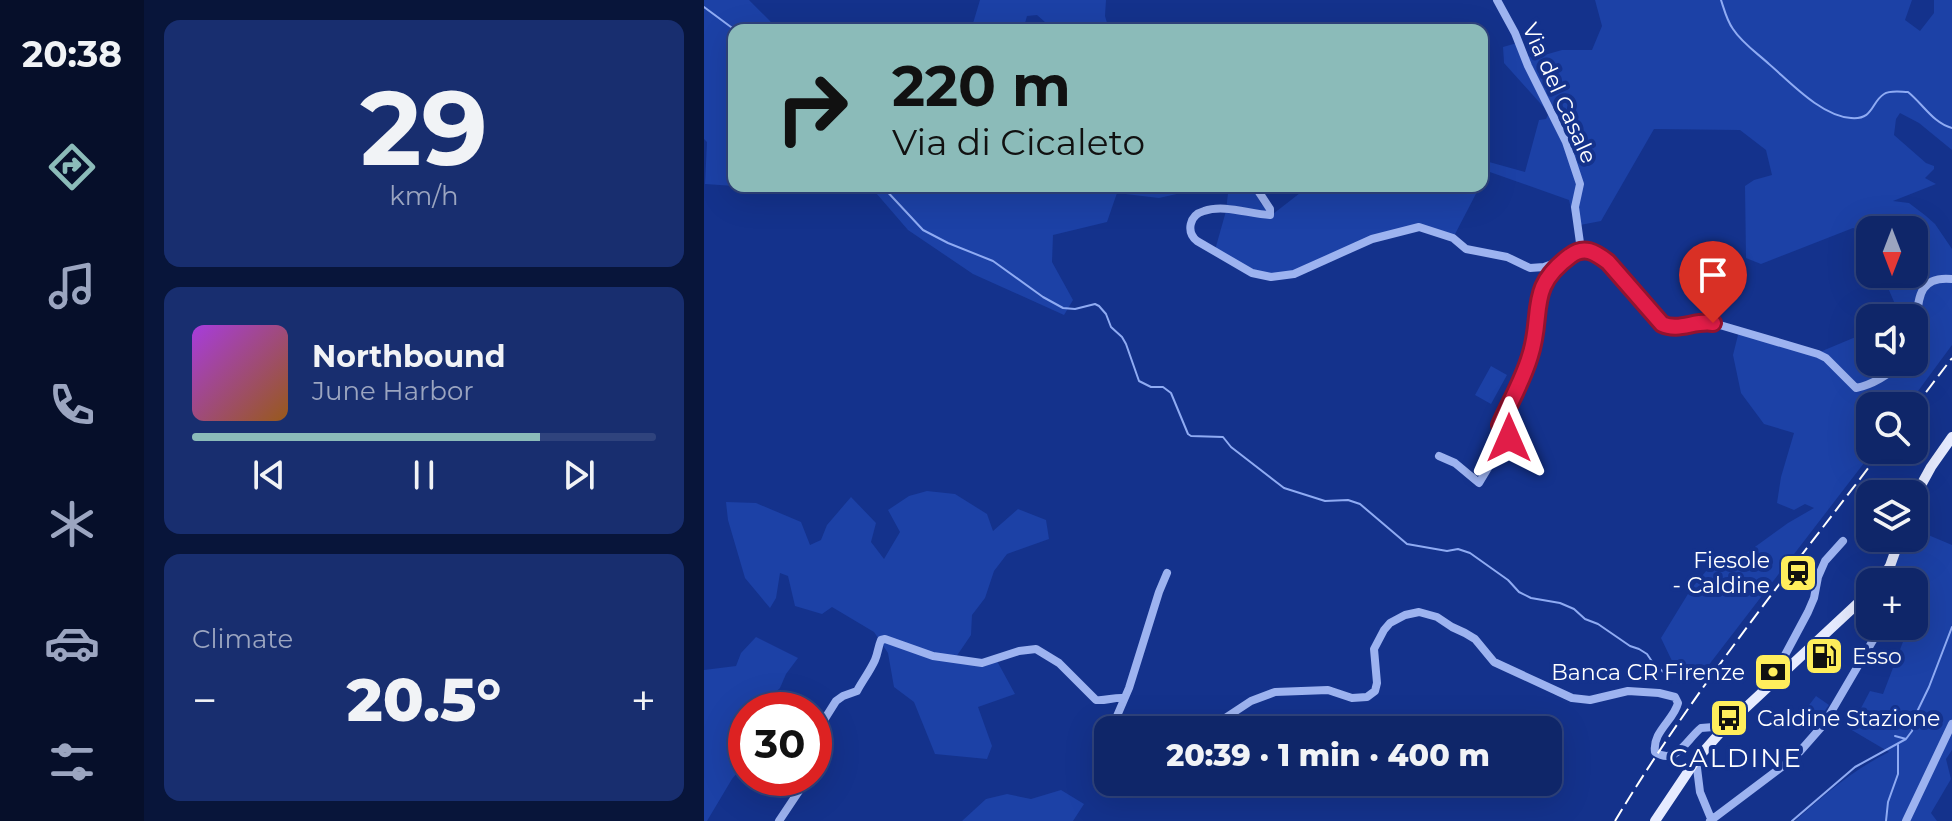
<!DOCTYPE html>
<meta charset="utf-8">
<style>
body{margin:0;font-family:Montserrat,sans-serif;background:#182e6f;color:#f1f3f6;height:100vh;display:flex;flex-direction:column;font-size:30px;white-space:nowrap}
*{box-sizing:border-box;margin:0}
p{font-size:26px;color:#9ba5c0}
.icon{flex:none;width:44px;height:44px;fill:none;stroke:currentColor;stroke-width:2;stroke-linecap:round;stroke-linejoin:round}
.map{position:relative;flex:1;overflow:hidden}
.panel{display:flex;flex-direction:column;gap:20px;padding:20px;background:#08153a;width:560px}
.panel>*{flex:none}
.top-card{position:absolute;left:24px;top:24px;width:760px;height:168px;border-radius:16px;box-shadow:0 8px 32px #0002,0 0 0 2px #2f437d;background:#8bbbb9;color:#111;overflow:hidden}
.needle{width:52px;rotate:180deg}
.controls{position:absolute;left:1152px;top:216px;display:grid;gap:16px}
.controls a{display:grid;place-items:center;width:72px;height:72px;border-radius:16px;background:#0f2669;box-shadow:0 8px 32px #0002,0 0 0 2px #2f437d;font-size:40px}
.speed{position:absolute;left:24px;top:692px;display:flex;gap:16px;font-size:40px;font-weight:700;text-align:center}
.speed>*{display:grid;place-content:center;width:104px;height:104px;border-radius:50%;background:#0f2669;box-shadow:0 8px 32px #0002,0 0 0 2px #2f437d;line-height:1}
.speed .limit{border:12px solid #d22;background:#fff;color:#111}
.pin{position:absolute;display:grid;place-items:center;width:68px;height:68px;color:#fff;margin:-82px -34px;border-radius:50% 50% 50% 0;rotate:-45deg;box-shadow:0 0 8px #0007}
.pin .icon{rotate:45deg}
.me{position:absolute;width:88px;margin:-44px;rotate:0deg;stroke-linejoin:round;filter:drop-shadow(0 0 6px #0008)}
.turn{display:flex;align-items:center;gap:28px;height:168px;padding:0 32px;font-size:36px}
.turn .icon{width:104px;height:104px;stroke-width:2.5}
.turn b{display:block;font-size:56px;line-height:68px}
.big{font-size:60px;font-weight:800;line-height:1.1}
.panel .tile{flex:1;display:flex;flex-direction:column;justify-content:center;gap:12px;min-width:0;padding:0 28px;border-radius:16px;background:#182e6f}
.panel .dial{align-items:center;gap:0}
.dial b{font-size:104px;line-height:1}
.song{display:flex;align-items:center;gap:24px}
.cover{width:96px;height:96px;border-radius:12px;background:linear-gradient(135deg,hsl(280 70% 55%),hsl(30 70% 35%))}
.played{height:8px;border-radius:4px;background:linear-gradient(90deg,#8bbbb9 75%,#2f437d 75%)}
.keys{display:flex;justify-content:space-around;direction:ltr}
.heat{display:flex;justify-content:space-between;align-items:center;font-size:44px;direction:ltr}
.trip{position:absolute;left:390px;top:716px;width:468px;height:80px;border-radius:16px;background:#0f2669;box-shadow:0 8px 32px #0002,0 0 0 2px #2f437d;font-weight:800;line-height:80px;text-align:center}
main{display:flex;flex:1;min-height:0}
.dock{display:flex;flex-direction:column;width:144px;justify-content:space-around;align-items:center;background:#060f2a;color:#9ba5c0}
.dock .icon{width:56px;height:56px}
.dock .current{color:#8bbbb9}
.dock b{font-size:36px;color:#f1f3f6}
.map>svg:first-child{display:block}
.green{fill:#1c41a6}
.lines{fill:none;stroke-linecap:round;stroke-linejoin:round}
.stream{stroke:#8fabf3;stroke-width:2}
.minor{stroke:#9db3f0;stroke-width:8}
.major{stroke:#e6ebff;stroke-width:10}
.rail{stroke:#fff;stroke-width:2;stroke-dasharray:14 6;stroke-linecap:butt}
.route-casing{stroke:#92132f;stroke-width:20}
.route{stroke:#e11d48;stroke-width:14}
.labels{text-anchor:middle;stroke-width:8;stroke-linejoin:round;paint-order:stroke}
.street-label{font-size:22px;fill:#fff;stroke:#14328c}
.poi-label{font-size:22px;fill:#fff;stroke:#14328c;text-anchor:end}
.quarter-label{font-size:26px;letter-spacing:2px;fill:#fff;stroke:#14328c}
</style>
<main>
<nav class="dock">
<b>20:38</b>
<svg class="icon current" aria-label="directions" viewBox="0 0 24 24"><path d="M12 3l9 9-9 9-9-9zM9 14v-3h6M13 9l2 2-2 2"/></svg>
<svg class="icon" aria-label="music" viewBox="0 0 24 24"><path d="M9 18V5l10-2v13"/><circle cx="6" cy="18" r="3"/><circle cx="16" cy="16" r="3"/></svg>
<svg class="icon" aria-label="phone" viewBox="0 0 24 24"><path d="M5 4h4l2 5-3 2q2 4 5 5l2-3 5 2v4C11 20 4 13 5 4z"/></svg>
<svg class="icon" aria-label="climate" viewBox="0 0 24 24"><path d="M12 3v18M4 7l16 10M4 17L20 7"/></svg>
<svg class="icon" aria-label="car" viewBox="0 0 24 24"><path d="M5 17H2v-5l4-1 3-4h7l3 4 3 1v5h-3M9 17h6M6 11h13"/><circle cx="7" cy="17" r="2"/><circle cx="17" cy="17" r="2"/></svg>
<svg class="icon" aria-label="filters" viewBox="0 0 24 24"><path d="M4 7h16M4 17h16"/><circle cx="9" cy="7" r="2"/><circle cx="15" cy="17" r="2"/></svg>
</nav>
<section class="panel">
<div class="tile dial"><b>29</b><p>km/h</p></div>
<div class="tile">
<div class="song"><i class="cover"></i><div><b>Northbound</b><p>June Harbor</p></div></div>
<div class="played"></div>
<div class="keys"><svg class="icon" aria-label="previous" viewBox="0 0 24 24"><path d="M18 5L8 12l10 7zM5 5v14"/></svg><svg class="icon" aria-label="pause" viewBox="0 0 24 24"><path d="M8 5v14M16 5v14"/></svg><svg class="icon" aria-label="next" viewBox="0 0 24 24"><path d="M6 5l10 7-10 7zM19 5v14"/></svg></div>
</div>
<div class="tile"><p>Climate</p>
<div class="heat"><a>−</a><b class="big">20.5°</b><a>+</a></div>
</div>
</section>
<div class="map">
<svg width="1248" height="821" viewBox="0 0 1248 821">
<rect width="100%" height="100%" fill="#14328c"/>
<path class="green" d="M0,0H45L66,21L71,30H30V186L1,184L3,142L0,139Z
M276,0H402L401,16L405,30H350L333,15L323,16L319,30H267Z
M891,0H1208L1201,20L1216,31L1230,13V0H1248V150L1215,123L1196,113L1192,119L1190,135L1222,163L1230,166V169L1221,178L1232,184L1189,201L1205,203L1222,216L1231,224L1248,249V345L1203,406H1166V450H1170L1004,666L969,663L957,638L987,589L1008,564L1026,565L1084,523L1110,508L1101,504L1090,510L1073,503L1077,477L1090,433L1060,424L1037,393L1029,355L1035,331L1111,354L1166,331V362H1210V318H1197L1178,274H1210V230H1166V247L1160,232L1149,228L1057,264L1042,258L1041,186L1050,180L1068,175L1062,150L1036,130L950,129L897,221L871,226L865,200L783,171L778,181V160L821,172L835,120L842,119L845,113L800,63L799,47L813,43L823,56L830,58L858,50H888L898,26Z
M166,186H549L557,204L569,214L605,186H776L749,238L715,227L668,239L590,274L548,273L511,250L522,211L524,193L499,188L455,198L413,193L403,222L349,235L348,262L369,300L360,315L269,274L204,230Z
M787,366L803,375L787,404L771,395Z
M223,491L251,494L283,514L289,531L314,509L342,520L345,539L303,554L290,571L281,598L268,615L267,635L252,657L293,661L311,694L274,707L288,746L283,759L231,754L210,702L190,687L184,653L170,632L128,607L118,614L91,606L84,576L76,573L72,598L66,608L41,578L24,520L22,502L52,503L97,522L106,545L117,540L123,525L147,497L172,523L167,542L180,559L196,532L184,510L205,496Z
M1210,529L1248,545V750L1242,759L1247,779L1227,813L1233,821H1091C1121,794 1149,770 1185,752L1146,729L1166,691L1179,694L1205,626H1210V582H1185L1201,538H1210Z
M52,637L94,658L82,674L76,688L57,706L56,710H42V762L28,779L3,821H0V670L32,666L37,653Z
M1112,696L1125,705L1106,731L1093,721Z
M357,790L380,804L369,821H258L282,799L303,794L327,799Z"/>
<g class="lines">
<path class="stream" d="M1017,0C1020,9 1023,21 1029,29C1038,43 1053,53 1065,64C1086,82 1117,116 1147,118C1170,120 1167,102 1180,94C1186,90 1197,92 1204,92C1219,104 1229,123 1248,128
M0,7L31,30
M178,186L219,230L244,243L289,261L339,297L359,308L371,309L391,304L395,306L402,314L407,327L418,337L422,344L435,381L447,387H459L467,393L484,434L487,436L519,437L527,447L580,488L621,501L644,500L656,504L703,544L743,551L754,549L766,553L804,580L815,592L827,598L856,603L870,609L881,619L894,624L926,646L935,649L943,654L949,663L963,675C967,674 971,672 976,670C989,666 1003,676 1015,682
M1191,736L1202,739
M1088,821L1151,767L1202,739L1208,731L1210,718L1225,687L1248,627
M1182,821L1184,802L1194,774V745"/>
<path class="minor" d="M793,0L811,33L824,66L862,142L876,184L871,207L877,250
M551,186L566,209V215C545,214 520,204 500,211C485,215 482,232 493,241L548,273L567,277L590,274L668,239L715,227L749,238L762,249L803,257L826,268L840,267L862,259L877,250L894,254L904,262L958,324L964,327L974,328L990,323H1009L1114,354L1122,358L1152,388C1167,385 1186,375 1196,362
M1210,336C1216,308 1208,275 1248,279
M735,456L751,463L775,483L793,453L805,438L801,429L796,425C806,402 820,379 827,355C839,316 824,294 858,262
M1081,670V655L1104,612L1110,598L1114,577L1121,561L1139,541
M407,730L425,688L455,592L463,573
M503,730L547,701L571,692L624,690L648,698L663,697L671,691L673,683L670,649L680,630L686,623L701,615L715,612L733,617L748,627L761,633L771,639L790,662L868,698L886,700L924,691L955,693L971,697L974,703C970,720 948,732 951,752C972,766 982,740 997,728L1022,726
M110,736L132,701L139,696L153,691C159,680 166,671 171,660C174,653 174,647 177,640L181,639L229,656L278,663L315,651L332,649L355,663L392,700C402,701 410,697 420,698
M404,736L397,753L398,758L404,760
M992,760L996,792L1008,821
M75,821L97,788L99,778
M1006,821L1091,757L1120,724L1175,630
M1202,821L1248,724"/>
<path class="major" d="M1210,498L1227,467L1248,437
M1176,582L1186,566L1196,538
M951,821L992,760L1022,726L1166,592"/>
<path class="rail" d="M1210,408L1248,358
M911,821C989,691 1087,570 1178,450"/>
</g>
<g class="lines">
<g class="route-casing">
<path id="route" d="M805,438L801,429L796,425C806,402 819,380 826,356C840,313 822,288 866,256C880,245 891,252 904,262L958,324C975,332 990,320 1009,323"/>
</g>
<use href="#route" class="route"/>
</g>
<defs>
<g id="station-square" transform="scale(2)"><rect x="-9" y="-9" width="18" height="18" rx="4" fill="#ffee5c" stroke="#14328c"/><path d="M-3-6H3Q5-6 5-4V2Q5 4 3 4L4.5 6H3L1.5 4h-3L-3 6H-4.5L-3 4Q-5 4-5 2V-4Q-5-6-3-6ZM-3.5-4v3h7v-3ZM-3.5 1v1.5H-2V1ZM2 1v1.5H3.5V1Z" fill="#111"/></g>
<g id="fuel-square" transform="scale(2)"><rect x="-9" y="-9" width="18" height="18" rx="4" fill="#ffee5c" stroke="#14328c"/><path d="M-5.5-6h7V0h2V4h1.3V-2.5L3-4.5l.8-.8L6-3V5H2.5V1h-1V6h-7ZM-4.2-4.7v3.2H.2V-4.7Z" fill="#111"/></g>
<g id="bank-square" transform="scale(2)"><rect x="-9" y="-9" width="18" height="18" rx="4" fill="#ffee5c" stroke="#14328c"/><path d="M-6-4H6V4H-6ZM0-2.3a2.3 2.3 0 1 0 0 4.6a2.3 2.3 0 1 0 0-4.6Z" fill="#111"/></g>
<g id="bus-square" transform="scale(2)"><rect x="-9" y="-9" width="18" height="18" rx="4" fill="#ffee5c" stroke="#14328c"/><path d="M-5-6H5V4H4V6H2V4H-2V6H-4V4H-5ZM-3.5-4V0h7V-4ZM-3.5 1.2v1.5H-2V1.2ZM2 1.2v1.5H3.5V1.2Z" fill="#111"/></g>
</defs>
<g fill-rule="evenodd">
<use href="#station-square" x="1094" y="573"/>
<use href="#fuel-square" x="1120" y="656"/>
<use href="#bank-square" x="1069" y="672"/>
<use href="#bus-square" x="1025" y="718"/>
</g>
<g class="labels">
<g class="street-label">
<text transform="translate(856 93) rotate(66)" y="8">Via del Casale</text>
</g>
<g class="poi-label">
<text x="1066" y="568">Fiesole<tspan x="1066" dy="25">- Caldine</tspan></text>
<text x="1148" y="664" text-anchor="start">Esso</text>
<text x="1041" y="680">Banca CR Firenze</text>
<text x="1053" y="726" text-anchor="start">Caldine Stazione</text>
</g>
<g class="quarter-label">
<text x="1032" y="767">CALDINE</text>
</g>
</g>
</svg>
<div class="controls">
<a><svg class="needle" viewBox="-14 -14 28 28"><path d="M0-13l5 13h-10z" fill="#e53935"/><path d="M0 13l5-13h-10z" fill="#9ba5c0"/></svg></a>
<a><svg class="icon" aria-label="sound" viewBox="0 0 24 24"><path d="M4 9h4l5-4v14l-5-4H4zM17 9q2 3 0 6"/></svg></a>
<a><svg class="icon" aria-label="search" viewBox="0 0 24 24"><circle cx="10" cy="10" r="6"/><path d="M15 15l6 6"/></svg></a>
<a><svg class="icon" aria-label="layers" viewBox="0 0 24 24"><path d="M12 4l9 5-9 5-9-5zM3 14l9 5 9-5"/></svg></a>
<a>+</a>
</div>
<div class="speed"><div class="limit">30</div></div>
<div class="pin" style="left:1009px;top:323px;background:#d93025"><svg class="icon" aria-label="arrive" viewBox="0 0 24 24"><path d="M6 21V4h12l-3 4 3 4H6"/></svg></div>
<svg class="me" style="left:805px;top:438px" viewBox="-20 -20 40 40"><path d="M0-17L14 15 0 8-14 15z" fill="#e11d48" stroke="#fff" stroke-width="4"/></svg>
<div class="trip">20:39 · 1 min · 400 m</div>
<div class="top-card">
<div class="turn"><svg class="icon" aria-label="right" viewBox="0 0 24 24"><path d="M7 20v-9h11M14 6l5 5-5 5"/></svg><div><b>220 m</b>Via di Cicaleto</div></div>
</div>
</div>
</main>
